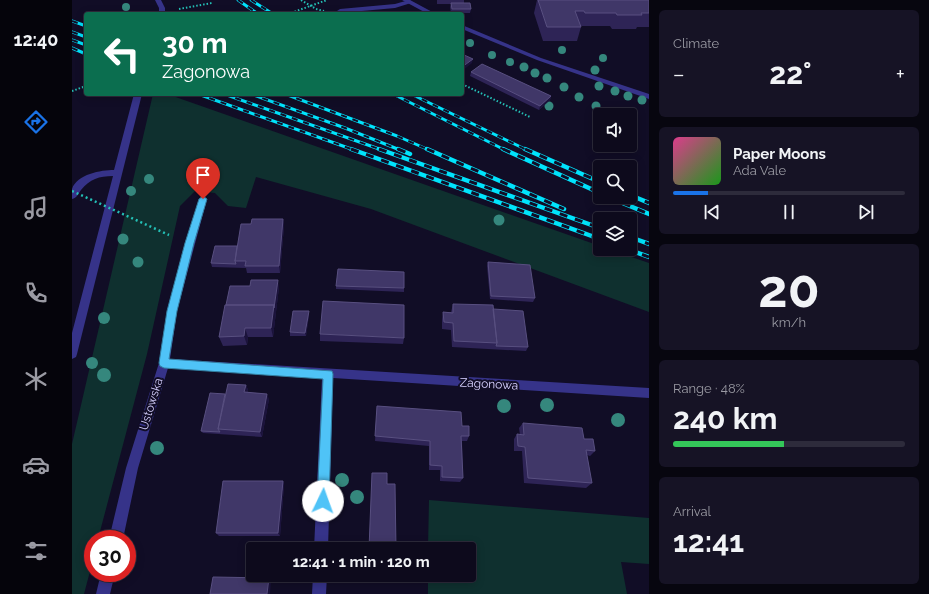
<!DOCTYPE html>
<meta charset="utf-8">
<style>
body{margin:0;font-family:Raleway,sans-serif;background:#161325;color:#f1f3f6;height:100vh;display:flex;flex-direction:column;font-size:15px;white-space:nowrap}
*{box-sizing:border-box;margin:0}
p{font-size:13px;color:#9a9aa3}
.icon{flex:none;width:22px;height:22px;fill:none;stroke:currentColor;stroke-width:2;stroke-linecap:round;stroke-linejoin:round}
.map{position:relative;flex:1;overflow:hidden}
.details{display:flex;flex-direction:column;gap:10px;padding:10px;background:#07060f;width:280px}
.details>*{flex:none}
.hud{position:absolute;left:12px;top:12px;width:380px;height:84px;border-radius:4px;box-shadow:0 2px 10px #0003,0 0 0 1px #2d2b3b;background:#0b6e4f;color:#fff;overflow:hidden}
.fabs{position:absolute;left:521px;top:108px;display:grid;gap:8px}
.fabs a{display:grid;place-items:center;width:44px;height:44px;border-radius:4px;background:#0d0a1c;box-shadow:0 2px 10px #0003,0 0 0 1px #2d2b3b;font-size:20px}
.speed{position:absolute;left:12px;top:530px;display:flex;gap:8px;font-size:20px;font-weight:700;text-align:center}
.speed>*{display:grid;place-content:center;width:52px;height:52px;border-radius:50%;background:#0d0a1c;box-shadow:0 2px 10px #0003,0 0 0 1px #2d2b3b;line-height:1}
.speed .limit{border:6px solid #d22;background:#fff;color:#111}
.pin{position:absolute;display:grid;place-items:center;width:34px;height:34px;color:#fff;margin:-41px -17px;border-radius:50% 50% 50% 0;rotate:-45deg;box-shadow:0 0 4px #0007}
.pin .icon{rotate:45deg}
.me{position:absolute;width:44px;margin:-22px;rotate:3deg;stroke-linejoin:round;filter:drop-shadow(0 0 3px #0008)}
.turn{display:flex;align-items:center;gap:14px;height:84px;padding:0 12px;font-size:18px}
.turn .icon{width:52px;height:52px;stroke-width:2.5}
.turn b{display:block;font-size:28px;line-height:34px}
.big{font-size:30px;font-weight:700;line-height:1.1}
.details .widget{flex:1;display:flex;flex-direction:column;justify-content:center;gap:6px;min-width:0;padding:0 14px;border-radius:6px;background:#161325}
.details .dial{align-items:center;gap:0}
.dial b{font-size:52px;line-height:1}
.song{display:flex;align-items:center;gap:12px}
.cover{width:48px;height:48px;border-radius:6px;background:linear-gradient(135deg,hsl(330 70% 55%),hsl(120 70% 35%))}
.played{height:4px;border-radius:2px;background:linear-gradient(90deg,#1a73e8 15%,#2d2b3b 15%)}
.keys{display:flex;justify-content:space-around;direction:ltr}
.heat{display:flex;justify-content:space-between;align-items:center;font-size:22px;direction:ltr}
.charge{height:6px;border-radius:3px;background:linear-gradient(90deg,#34c759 48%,#2d2b3b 0)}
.trip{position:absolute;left:174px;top:542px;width:230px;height:40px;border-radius:4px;background:#0d0a1c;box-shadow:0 2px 10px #0003,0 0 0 1px #2d2b3b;font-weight:700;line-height:40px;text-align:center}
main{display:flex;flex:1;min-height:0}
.tab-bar{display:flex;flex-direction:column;width:72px;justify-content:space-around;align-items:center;background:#05040b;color:#9a9aa3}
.tab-bar .icon{width:28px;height:28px}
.tab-bar .selected{color:#1a73e8}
.tab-bar b{font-size:18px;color:#f1f3f6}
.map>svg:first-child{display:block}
.green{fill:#0f302f}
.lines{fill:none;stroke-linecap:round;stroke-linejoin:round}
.path{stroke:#24c1b7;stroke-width:2;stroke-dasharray:1.5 2;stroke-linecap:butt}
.lane{fill:#363389;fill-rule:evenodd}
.street{fill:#363389;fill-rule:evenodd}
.rail-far1-casing{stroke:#00e3fc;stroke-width:3}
.rail-casing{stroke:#00e3fc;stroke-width:4.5}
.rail-far1{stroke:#110d26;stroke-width:2;stroke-dasharray:6;stroke-linecap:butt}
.rail{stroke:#110d26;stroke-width:3;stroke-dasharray:8;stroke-linecap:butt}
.path-bridge-far1{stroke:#24c1b7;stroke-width:2;stroke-dasharray:1.5 2;stroke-linecap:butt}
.path-bridge{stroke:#24c1b7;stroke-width:2.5;stroke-dasharray:2 3;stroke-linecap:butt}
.tree{fill:#35877d}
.wall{fill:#2e2456}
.shaded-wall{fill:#1b133b}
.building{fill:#403768;stroke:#584f80}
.route{fill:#4fc3f7;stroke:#337fa1}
.labels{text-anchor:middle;stroke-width:4;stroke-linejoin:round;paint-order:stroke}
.street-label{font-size:12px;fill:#d7d1ff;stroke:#110d26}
</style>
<main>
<nav class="tab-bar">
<b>12:40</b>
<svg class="icon selected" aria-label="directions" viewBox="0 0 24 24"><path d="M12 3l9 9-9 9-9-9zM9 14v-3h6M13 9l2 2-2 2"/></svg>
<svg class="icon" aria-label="music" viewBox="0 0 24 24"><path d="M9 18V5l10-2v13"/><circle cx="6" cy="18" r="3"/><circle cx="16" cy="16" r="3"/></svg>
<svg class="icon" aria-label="phone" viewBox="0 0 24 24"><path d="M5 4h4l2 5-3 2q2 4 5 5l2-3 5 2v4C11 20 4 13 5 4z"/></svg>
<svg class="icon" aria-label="climate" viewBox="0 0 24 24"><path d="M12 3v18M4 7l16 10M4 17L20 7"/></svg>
<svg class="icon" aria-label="car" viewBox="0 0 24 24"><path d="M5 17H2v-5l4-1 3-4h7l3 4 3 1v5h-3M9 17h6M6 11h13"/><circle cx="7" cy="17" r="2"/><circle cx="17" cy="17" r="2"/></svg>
<svg class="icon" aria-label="filters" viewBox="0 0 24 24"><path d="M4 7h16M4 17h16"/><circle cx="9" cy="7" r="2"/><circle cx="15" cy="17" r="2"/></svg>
</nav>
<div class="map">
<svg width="577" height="594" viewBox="0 0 577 594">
<rect width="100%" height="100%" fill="#110d26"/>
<path class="green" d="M81,94H95L528,246V249H536L577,263V312L299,209L184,177L174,208L156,206L143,193L123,191L108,206L75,354L26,539H21V560L12,594H0V444Z
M357,500L577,518V564L549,562L555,594H356V575H397V549H356Z"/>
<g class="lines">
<path class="path" d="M229,0L244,9L252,11
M107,9L140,3
M390,84L458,117
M0,91L14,86"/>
<path class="lane" d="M337,0L339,1V3L323,8L268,13L265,11L268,9L323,4Z"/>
<path class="street" d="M83,0H89L93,8V14H87V8Z
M330,0H338L364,14H356Z
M390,25L469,58L577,94V99L465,60L390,29Z
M62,94H70L5,354L4,357L0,359V333L41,176C27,176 18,179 9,190C6,194 5,198 0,199C0,196 0,192 0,189C5,174 29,170 42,170Z
M131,196L135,199L105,311L98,359L577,388V398L261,378L256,549H242L250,378L96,368L66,468L51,539H37L54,468L87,363L95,311L127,199Z
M29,573H43L38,594H24Z
M241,575H255L254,594H240Z"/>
<g class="rail-far1-casing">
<path id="rail-far1" d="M166,0L186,14
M179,0L201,14
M0,21L14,26
M0,32L14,37
M0,40L14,45
M0,48L14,54
M126,94L282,150
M152,94L310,150
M179,94L273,128L328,150
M213,94L325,136L357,150
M321,94L433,150
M339,94L455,150"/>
</g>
<g class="rail-casing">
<path id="rail" d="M279,149L528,239
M307,149L528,228
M326,149L338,154
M355,149L492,209
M431,149L528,193
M453,149L528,182
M558,195L577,203
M536,197L577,214
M558,237L577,244
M555,249L577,257"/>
</g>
<use href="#rail-far1" class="rail-far1"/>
<use href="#rail" class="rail"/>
<path class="path-bridge-far1" d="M216,14L255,0"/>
<path class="path-bridge" d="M0,191L97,235"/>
</g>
<g class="tree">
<circle cx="54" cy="7" r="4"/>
<circle cx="398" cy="43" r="4"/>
<circle cx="490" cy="50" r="4"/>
<circle cx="420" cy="55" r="4"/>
<circle cx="531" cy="58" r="4"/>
<circle cx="438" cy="62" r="4"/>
<circle cx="452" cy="67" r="4.5"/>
<circle cx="523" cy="70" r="4.5"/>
<circle cx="463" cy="73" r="4.5"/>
<circle cx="475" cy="78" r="4.5"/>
<circle cx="527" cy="86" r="4.5"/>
<circle cx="492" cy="87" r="4.5"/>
<circle cx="543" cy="91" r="4.5"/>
<circle cx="556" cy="96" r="4.5"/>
<circle cx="507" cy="97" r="4.5"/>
<circle cx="570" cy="100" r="4.5"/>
<circle cx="477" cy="106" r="4.5"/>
<circle cx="524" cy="106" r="4.5"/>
<circle cx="77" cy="179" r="5"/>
<circle cx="59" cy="191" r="5"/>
<circle cx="427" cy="220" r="5.5"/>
<circle cx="51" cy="239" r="5.5"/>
<circle cx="66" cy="262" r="5.5"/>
<circle cx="32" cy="318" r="6"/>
<circle cx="20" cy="363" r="6"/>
<circle cx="32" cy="375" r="7"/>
<circle cx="475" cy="405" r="7"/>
<circle cx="432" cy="406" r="7"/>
<circle cx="546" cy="420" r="7"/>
<circle cx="85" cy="448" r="7"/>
<circle cx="270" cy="480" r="7"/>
<circle cx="285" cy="497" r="7"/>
</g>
<path class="wall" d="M365,0H392V3L399,9L398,13H379L378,7L379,4H365Z
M465,0H577V27H565L564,29H540L538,26H509V27L505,41H471L462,13Z
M399,72L479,96L478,100L467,110L398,76Z
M211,219L212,226L208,273H175L174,268L140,267L139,263L165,246L179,224Z
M416,262L463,298L461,302L418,299L415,266Z
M264,286L332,288V292L264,289Z
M207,287L201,337H176L175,345L151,346L147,337L154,305Z
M381,304L421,309L456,347L454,351L380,347L379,330L370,329V319L371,312H379Z
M237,315L234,336H218V332Z
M248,334L332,338L331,344L248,341Z
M174,385L176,390V392L197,399L190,437L131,433L129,431L153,394Z
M305,406L390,426L397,436L395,441H390L391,478L388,482L368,481V470H357V446L303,441Z
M451,423L512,439L523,451L518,456L515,455L520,483L514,488L452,483L450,451H442V439L445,434L448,435L447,428Z
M211,481L212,485L208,536H147L144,533Z"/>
<path class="shaded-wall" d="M401,59L400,63L390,71V67Z
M479,96L478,100L467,110L468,106Z
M211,219L212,226L208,273L207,266Z
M206,280L207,287L201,337L199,328L202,305Z
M237,311V315L234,336L233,333Z
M173,328L176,337L175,345L172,336Z
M174,385L176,390L175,398L172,392Z
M195,394L197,399L190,437L188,432Z
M211,481L212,485L208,536L206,533Z
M197,578L199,580L198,594H195Z"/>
<path class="building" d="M466,0H577V13H569L570,15H545L544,13H513L512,11H503L509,27H475Z
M379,3H398L399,9H380Z
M390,54L401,59L390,67Z
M410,64L479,96L468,106L399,72Z
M180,219H211L207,266H173L174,261H163L169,224H179Z
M143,246H165L163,261L164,264L139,263Z
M416,262L458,265L463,298L419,296Z
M266,269L332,272V288L264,286Z
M179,280H206L202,308V305H154L158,286H178Z
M251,301L332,305V338L248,334Z
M381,304L421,305L425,343L382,341L381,323L372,322L371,312L381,313Z
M153,305H202L199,328H173L172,336L147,337Z
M421,309L451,311L456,347L424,346L425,343Z
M221,311H237L233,333L218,332Z
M156,384L174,385L172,392L195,394L188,432L146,429Z
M138,393L153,394L146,429L148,432L129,431Z
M305,406L389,412L390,426H397V436H389L391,478L370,477V466L358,465V441L303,436Z
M451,423L510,428L512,439H521L523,451L514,450L520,483L456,478L453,447L446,446L445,434L452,435Z
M300,473H315V484H323L324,549H297Z
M151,481H211L206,533H144Z
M141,577L197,578L195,594H138Z"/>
<path class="route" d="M131,196L135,199L122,243L105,311L97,359L260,371L261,374L257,501L255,505L251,507L247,505L245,501L251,379L92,368L88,366L87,363L95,311L113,243L127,199Z"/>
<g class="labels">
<g class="street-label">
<text transform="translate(417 384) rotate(3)" y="4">Zagonowa</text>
<text transform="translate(79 404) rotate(-73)" y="4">Ustowska</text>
</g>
</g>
</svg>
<div class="fabs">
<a><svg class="icon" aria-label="sound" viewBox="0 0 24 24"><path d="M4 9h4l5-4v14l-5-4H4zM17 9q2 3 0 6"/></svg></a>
<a><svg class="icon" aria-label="search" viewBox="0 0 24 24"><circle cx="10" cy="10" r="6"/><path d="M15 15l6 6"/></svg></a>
<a><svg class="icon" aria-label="layers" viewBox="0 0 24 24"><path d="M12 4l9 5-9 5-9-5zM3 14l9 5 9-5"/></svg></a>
</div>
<div class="speed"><div class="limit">30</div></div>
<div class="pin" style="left:131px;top:199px;background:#d93025"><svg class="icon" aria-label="arrive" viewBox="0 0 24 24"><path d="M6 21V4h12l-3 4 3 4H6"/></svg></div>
<svg class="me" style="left:251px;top:501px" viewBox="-20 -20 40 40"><circle r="19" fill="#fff"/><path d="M0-13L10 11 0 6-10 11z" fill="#4fc3f7"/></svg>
<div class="trip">12:41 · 1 min · 120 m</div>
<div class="hud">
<div class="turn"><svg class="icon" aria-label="left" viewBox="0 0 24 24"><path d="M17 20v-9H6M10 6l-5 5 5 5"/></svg><div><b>30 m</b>Zagonowa</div></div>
</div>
</div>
<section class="details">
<div class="widget"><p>Climate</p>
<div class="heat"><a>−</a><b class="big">22°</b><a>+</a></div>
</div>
<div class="widget">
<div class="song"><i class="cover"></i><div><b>Paper Moons</b><p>Ada Vale</p></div></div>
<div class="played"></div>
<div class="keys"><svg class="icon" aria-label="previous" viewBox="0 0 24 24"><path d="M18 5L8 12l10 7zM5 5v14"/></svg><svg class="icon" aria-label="pause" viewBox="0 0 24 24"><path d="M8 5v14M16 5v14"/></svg><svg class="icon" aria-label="next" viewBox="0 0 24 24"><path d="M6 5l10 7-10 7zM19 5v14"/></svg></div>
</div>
<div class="widget dial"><b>20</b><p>km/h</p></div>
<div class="widget"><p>Range · 48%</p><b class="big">240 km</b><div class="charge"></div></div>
<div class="widget"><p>Arrival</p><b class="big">12:41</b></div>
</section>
</main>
